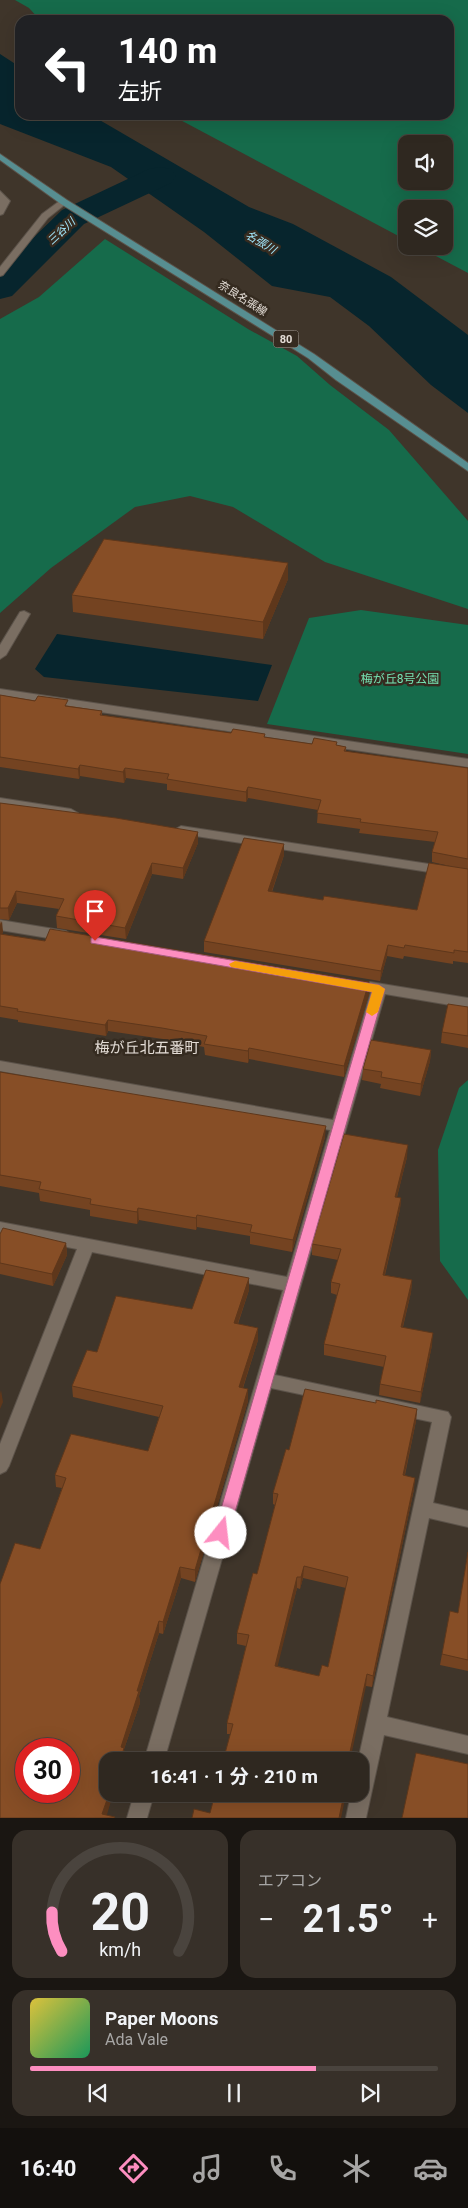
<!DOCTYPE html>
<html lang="ja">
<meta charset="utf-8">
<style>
body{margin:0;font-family:Roboto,"Noto Sans JP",sans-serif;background:#373029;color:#f1f3f6;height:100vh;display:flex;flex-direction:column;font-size:19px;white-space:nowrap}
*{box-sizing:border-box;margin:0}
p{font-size:16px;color:#a7a6a5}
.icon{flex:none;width:28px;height:28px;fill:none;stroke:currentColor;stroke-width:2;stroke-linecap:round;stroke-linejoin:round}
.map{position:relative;height:1818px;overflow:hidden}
.details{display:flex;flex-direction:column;gap:12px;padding:12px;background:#1a1612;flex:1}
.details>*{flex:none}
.hud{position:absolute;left:15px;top:15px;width:439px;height:105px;border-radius:15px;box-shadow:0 5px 20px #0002,0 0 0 1px #4a443e;background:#202124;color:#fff;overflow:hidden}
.fabs{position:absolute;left:398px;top:135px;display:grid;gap:10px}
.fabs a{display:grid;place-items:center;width:55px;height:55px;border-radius:10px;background:#2f2820;box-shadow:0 5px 20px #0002,0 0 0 1px #4a443e;font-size:25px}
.speed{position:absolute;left:15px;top:1738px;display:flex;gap:10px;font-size:25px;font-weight:700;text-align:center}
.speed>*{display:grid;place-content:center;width:65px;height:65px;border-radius:50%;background:#2f2820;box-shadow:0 5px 20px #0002,0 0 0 1px #4a443e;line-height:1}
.speed .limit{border:8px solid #d22;background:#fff;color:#111}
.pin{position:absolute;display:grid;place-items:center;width:42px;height:42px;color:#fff;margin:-51px -21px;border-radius:50% 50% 50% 0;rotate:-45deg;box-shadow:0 0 5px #0007}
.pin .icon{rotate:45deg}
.me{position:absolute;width:55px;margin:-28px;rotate:16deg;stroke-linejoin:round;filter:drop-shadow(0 0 4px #0008)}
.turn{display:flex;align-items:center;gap:18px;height:105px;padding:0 20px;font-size:22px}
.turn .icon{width:65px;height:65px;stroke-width:2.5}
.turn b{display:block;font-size:35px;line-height:42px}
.big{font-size:38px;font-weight:700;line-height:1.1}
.details .card{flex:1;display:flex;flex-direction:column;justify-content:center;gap:8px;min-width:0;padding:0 18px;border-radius:15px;background:#373029}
.details .dial{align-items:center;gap:0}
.dial svg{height:130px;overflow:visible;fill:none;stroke:#4a443e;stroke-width:7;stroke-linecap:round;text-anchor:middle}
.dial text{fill:#f1f3f6;stroke:none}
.song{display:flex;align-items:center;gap:15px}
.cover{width:60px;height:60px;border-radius:8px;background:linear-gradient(135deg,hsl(50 70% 55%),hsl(150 70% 35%))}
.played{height:5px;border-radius:2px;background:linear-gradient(90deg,#fd8ec0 70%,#4a443e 70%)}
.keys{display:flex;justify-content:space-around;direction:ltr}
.heat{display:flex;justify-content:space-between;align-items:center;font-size:28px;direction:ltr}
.details .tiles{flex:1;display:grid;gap:12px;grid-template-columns:1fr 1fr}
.card:last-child{grid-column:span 2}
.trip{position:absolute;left:99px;top:1752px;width:270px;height:50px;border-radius:15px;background:#2f2820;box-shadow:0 5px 20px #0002,0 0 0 1px #4a443e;font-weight:700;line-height:50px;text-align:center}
.dock{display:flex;height:80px;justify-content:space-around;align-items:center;background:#13100d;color:#a7a6a5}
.dock .icon{width:35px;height:35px}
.dock .on{color:#fd8ec0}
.dock b{font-size:22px;color:#f1f3f6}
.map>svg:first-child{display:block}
.green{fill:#166b4b;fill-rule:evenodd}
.water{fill:#07252d}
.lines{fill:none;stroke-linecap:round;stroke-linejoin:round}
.river{fill:#07252d;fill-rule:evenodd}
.minor-casing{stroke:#5b5249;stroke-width:2}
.primary-casing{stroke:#5b5249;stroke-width:2}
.minor{fill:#7a6e62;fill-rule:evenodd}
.primary{fill:#578e91;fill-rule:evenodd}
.wall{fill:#744321;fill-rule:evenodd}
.shaded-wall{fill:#5e371b}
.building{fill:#874e26;stroke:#5e371b;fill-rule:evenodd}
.route{fill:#fd8ec0;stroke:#a45c7d}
.slow{fill:#f59e0b}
.labels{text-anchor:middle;stroke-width:5;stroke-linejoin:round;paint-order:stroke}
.far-water-label{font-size:11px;font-style:italic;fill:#a2e7fc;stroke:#352b20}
.far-street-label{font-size:11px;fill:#e3dcd5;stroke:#352b20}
.shield{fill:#352b20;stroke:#afa79f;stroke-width:1}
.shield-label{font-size:11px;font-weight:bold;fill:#e3dcd5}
.park-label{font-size:12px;fill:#76e3b3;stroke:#352b20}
.quarter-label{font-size:15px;fill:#e3dcd5;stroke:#352b20}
</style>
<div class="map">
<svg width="468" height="1818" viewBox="0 0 468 1818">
<rect width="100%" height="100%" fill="#3f352a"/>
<path class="green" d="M15,0H468V273L417,246H444V209H406V240L171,115H449V20H40L29,8ZM406,144H444V181H406Z
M105,239L248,329L297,356L330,385L389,430L468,521V609L325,562L233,507L190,496L135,507L51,568L0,613V319L39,297Z
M361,610L468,625V754L267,724L309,618Z
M468,1080V1300L440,1261L438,1150L459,1088Z"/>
<path class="water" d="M0,54L20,67V115H91L249,207L293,224L391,277L468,335V413L431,385L369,326L330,297L272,286L204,232L111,167L0,124Z
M57,634L272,665L258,701L44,677L35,669Z"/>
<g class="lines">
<path class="river" d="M160,167L171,169L176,176L171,183L84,224L12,296L0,299V270L62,210L149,169Z"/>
<g class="minor-casing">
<path id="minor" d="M0,191L10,201L3,214L0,215Z
M61,200L68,202L48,218L3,275L0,276V267L42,214Z
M24,611L30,614L6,655L0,659V645L20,612Z
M0,689L468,759V767L0,697Z
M0,798L71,809L78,813L71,817L0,806Z
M181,826L468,870V878L176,833L174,830Z
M0,920L66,931L73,936L66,941L0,930Z
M370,982L468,998V1008L385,994L275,1375L448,1412L451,1417L433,1503L468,1511V1527L429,1518L387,1717L468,1736V1754L384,1735L366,1818H346L351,1794H360V1761H358L432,1422L271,1388L164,1761H144L283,1290L92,1252L9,1466L6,1471L0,1474V1444L77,1249L0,1234V1222L287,1277L330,1130L0,1071V1061L333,1120L371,992L365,990L363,987Z
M134,1794H154L147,1818H127Z"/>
</g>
<g class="primary-casing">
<path id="primary" d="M0,154L67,200L314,354L468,463V471L336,380L308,358L61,204L0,160Z"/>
</g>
<use href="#minor" class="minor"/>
<use href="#primary" class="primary"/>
</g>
<path class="wall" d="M288,563V579L263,639L73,612L72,595Z
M0,695L102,711V715L312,744L337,745L346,747V752L468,768V963L453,961V964L404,956L403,959L387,956L380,981L204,952V941L284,844V855L272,892L323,900L417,910L454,867L432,862V852L435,842L359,833L360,829L317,823L318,810L248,798L246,802L167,790V784L126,778L124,783L80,776L79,779L0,767Z
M0,803L198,832V843L183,879L152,874L126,939L57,928L56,916L59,909L17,903L9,920L0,919Z
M0,920L3,932L2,934L369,994L344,1077L249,1059L248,1063L205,1055L204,1047L163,1039L108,1031L106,1036L18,1022V1020L0,1017Z
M468,1007V1048L441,1043L442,1032Z
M431,1050L430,1061L420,1096L380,1088L381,1084L362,1080L363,1069Z
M0,1072L325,1137L292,1252L250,1244V1236L197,1227L196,1230L139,1220L137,1224L90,1216V1210L40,1201L39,1193L0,1186Z
M407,1157L397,1197L401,1198L400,1209L385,1275L412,1280L411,1292L403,1327L432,1345L420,1403L379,1395L380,1384L384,1367L324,1355V1344L337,1295L331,1293V1282L338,1260L312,1255V1244Z
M0,1234L66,1243L67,1255L53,1286L0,1274Z
M249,1290L238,1324L258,1328V1340L243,1388L248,1401L195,1582L181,1578L163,1634L159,1633L139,1696L140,1703L124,1749L125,1759L124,1761H108L113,1794L106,1815L0,1818L40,1549L62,1488L56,1487L55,1475L148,1451L159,1417L73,1397L72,1386L97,1352L192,1309Z
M376,1403L417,1409L416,1421L405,1475L414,1489L372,1687L366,1686L230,1734H227V1723L246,1646L237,1644V1633L257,1574L275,1505L273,1504V1493L289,1450ZM303,1578L346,1588L328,1667L319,1676L277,1666L297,1588L300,1589Z
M468,1552V1671L440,1665L442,1654L458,1613Z"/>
<path class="shaded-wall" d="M288,563V579L263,639V622Z
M80,765V776L79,779L78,769Z
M125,768L126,778L124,783L123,772Z
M248,787V798L246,802V792Z
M198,832V843L183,879V868Z
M284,844V855L268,902V891Z
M152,863V874L126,939L125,928Z
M16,891L17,903L9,920L8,908Z
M2,921L3,932L0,938V925Z
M388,945L387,956L380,981L381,971Z
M369,982V994L344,1077V1066Z
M108,1020V1031L106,1036L105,1025Z
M249,1048V1059L248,1063V1051Z
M431,1050L430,1061L420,1096L421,1084Z
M326,1126L325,1137L292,1252L293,1240Z
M408,1145L407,1157L394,1208L395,1197Z
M401,1198L400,1209L382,1286L383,1275Z
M138,1208L139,1220L137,1224V1212Z
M197,1215V1227L196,1230V1218Z
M66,1243L67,1255L53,1286L52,1274Z
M249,1278V1290L234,1334V1323Z
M412,1280L411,1292L400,1338L401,1327Z
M258,1328V1340L239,1399V1387Z
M433,1333L432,1345L420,1403L421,1392Z
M248,1389V1401L195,1582V1570Z
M1,1390L3,1402L0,1409V1394Z
M417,1409L416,1421L402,1487L403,1475Z
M415,1478L414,1489L372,1687L373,1676Z
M304,1566L303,1578L300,1589L301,1577Z
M180,1567L181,1578L163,1634V1622Z
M297,1577V1588L275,1677V1666Z
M159,1621V1633L139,1696L140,1703L124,1749L125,1759L124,1761H120L121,1747L137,1691Z
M367,1674L366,1686L350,1761H348Z
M109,1794H113L106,1818L102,1814Z
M344,1794H346L341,1818H339Z"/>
<path class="building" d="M104,539L288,563L263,622L72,595Z
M0,695L35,701L38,696L68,700L65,706L102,711L100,715L231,733L233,729L265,734L264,737L312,744L314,738L337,742L336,745L346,747L344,751L468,768V859L432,852L438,832L360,822L361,819L317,813L321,800L248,787L246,792L167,779L169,774L125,768L123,772L80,765L78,769L0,757Z
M0,803L116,818L198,832L183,868L152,863L125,928L56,916L64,899L16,891L8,908H0Z
M244,838L284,844L268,891L323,900L324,896L417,910L429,863L468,869V952L454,950V953L405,945L404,948L388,945L381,971L204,941Z
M50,929L369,982L344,1066L249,1048L248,1051L204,1044L207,1036L162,1028L108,1020L105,1025L17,1011L18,1009L0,1006V934L45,941Z
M448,1004L468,1007V1036L442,1032Z
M371,1040L431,1050L421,1084L381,1077L382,1072L363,1069Z
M0,1072L326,1126L293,1240L250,1232L252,1225L197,1215L196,1218L138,1208L137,1212L90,1204L91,1199L39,1189L41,1182L0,1175Z
M344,1134L408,1145L395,1197L401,1198L383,1275L412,1280L401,1327L433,1333L421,1392L380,1384L386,1356L324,1344L340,1284L331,1282L341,1249L312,1244Z
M3,1228L66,1243L52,1274L0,1263V1234Z
M206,1270L249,1278L234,1323L258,1328L239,1387L248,1389L195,1570L180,1567L163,1622L159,1621L137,1691H139L121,1747L124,1748L120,1761H108V1794H109L102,1814L115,1817L114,1818H0V1584L15,1543L40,1549L66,1478L55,1475L71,1434L148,1451L163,1406L72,1386L87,1350L97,1352L116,1296L192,1309ZM26,1749H69V1791H26Z
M305,1389L376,1403V1400L417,1409L403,1475L415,1478L373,1676L367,1674L348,1761H223L233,1724L227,1723L249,1635L237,1633L253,1573L257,1574L278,1494L273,1493L286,1449L289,1450ZM304,1566L348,1577L328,1667L322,1665L319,1676L275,1666L297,1577H301Z
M468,1552V1660L442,1654L450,1611L458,1613Z
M416,1753L468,1764V1818H402Z
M215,1794H344L339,1818H192L194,1809L210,1813Z"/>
<path class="route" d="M95,937L379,985L385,989L229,1533L226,1537L221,1539L216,1537L214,1533L372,992L91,943V938Z"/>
<path class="slow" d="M235,961L379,985L385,989L378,1012L372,1016L366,1012L372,992L231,967L229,964Z"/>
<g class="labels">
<g class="far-water-label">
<text transform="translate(61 231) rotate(-43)" y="4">三谷川</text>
<text transform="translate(261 242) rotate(31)" y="4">名張川</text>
</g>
<g class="far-street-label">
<text transform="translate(243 298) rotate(32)" y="4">奈良名張線</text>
</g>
<rect class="shield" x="273.5" y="330.5" width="25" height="17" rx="4"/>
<g class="shield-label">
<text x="286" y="343">80</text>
</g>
<g class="park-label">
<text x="400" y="683">梅が丘8号公園</text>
</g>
<g class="quarter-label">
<text x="147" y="1053">梅が丘北五番町</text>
</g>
</g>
</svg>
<div class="fabs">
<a><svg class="icon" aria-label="sound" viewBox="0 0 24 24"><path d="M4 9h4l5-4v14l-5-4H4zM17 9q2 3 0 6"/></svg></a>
<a><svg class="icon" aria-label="layers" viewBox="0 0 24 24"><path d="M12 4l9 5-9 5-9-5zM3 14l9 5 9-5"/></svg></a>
</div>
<div class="speed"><div class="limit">30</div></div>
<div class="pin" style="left:95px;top:941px;background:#d93025"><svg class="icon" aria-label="arrive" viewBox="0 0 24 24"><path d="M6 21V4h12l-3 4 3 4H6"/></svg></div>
<svg class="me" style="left:221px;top:1533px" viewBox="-20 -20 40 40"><circle r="19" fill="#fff"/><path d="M0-13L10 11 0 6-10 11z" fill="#fd8ec0"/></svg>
<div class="trip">16:41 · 1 分 · 210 m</div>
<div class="hud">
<div class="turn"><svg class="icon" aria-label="left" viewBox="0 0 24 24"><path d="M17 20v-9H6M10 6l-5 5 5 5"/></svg><div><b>140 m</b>左折</div></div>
</div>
</div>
<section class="details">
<div class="tiles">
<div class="card dial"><svg viewBox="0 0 100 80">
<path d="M14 69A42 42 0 1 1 86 69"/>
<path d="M14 69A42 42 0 0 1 8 45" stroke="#fd8ec0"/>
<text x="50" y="56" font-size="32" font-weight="700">20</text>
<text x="50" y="72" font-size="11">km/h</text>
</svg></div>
<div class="card"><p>エアコン</p>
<div class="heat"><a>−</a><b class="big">21.5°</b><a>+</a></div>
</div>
<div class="card">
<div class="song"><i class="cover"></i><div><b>Paper Moons</b><p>Ada Vale</p></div></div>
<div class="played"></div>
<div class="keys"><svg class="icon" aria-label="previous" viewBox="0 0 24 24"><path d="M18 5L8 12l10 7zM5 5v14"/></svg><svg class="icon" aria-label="pause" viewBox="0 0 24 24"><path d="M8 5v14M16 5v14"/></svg><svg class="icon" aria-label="next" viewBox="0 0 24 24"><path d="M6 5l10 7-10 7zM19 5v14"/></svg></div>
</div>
</div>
</section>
<nav class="dock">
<b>16:40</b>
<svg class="icon on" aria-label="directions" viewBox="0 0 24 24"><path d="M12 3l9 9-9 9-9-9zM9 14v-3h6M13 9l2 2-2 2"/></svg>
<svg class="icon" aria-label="music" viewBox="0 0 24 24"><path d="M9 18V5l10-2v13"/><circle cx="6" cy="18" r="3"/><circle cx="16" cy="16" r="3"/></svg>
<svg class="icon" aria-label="phone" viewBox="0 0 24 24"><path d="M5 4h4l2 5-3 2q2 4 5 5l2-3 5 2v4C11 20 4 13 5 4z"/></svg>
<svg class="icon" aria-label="climate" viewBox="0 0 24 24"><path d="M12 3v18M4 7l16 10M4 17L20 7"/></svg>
<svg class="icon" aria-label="car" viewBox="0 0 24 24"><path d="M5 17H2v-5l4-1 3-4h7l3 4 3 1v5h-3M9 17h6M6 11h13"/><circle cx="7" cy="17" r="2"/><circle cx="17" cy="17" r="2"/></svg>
</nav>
